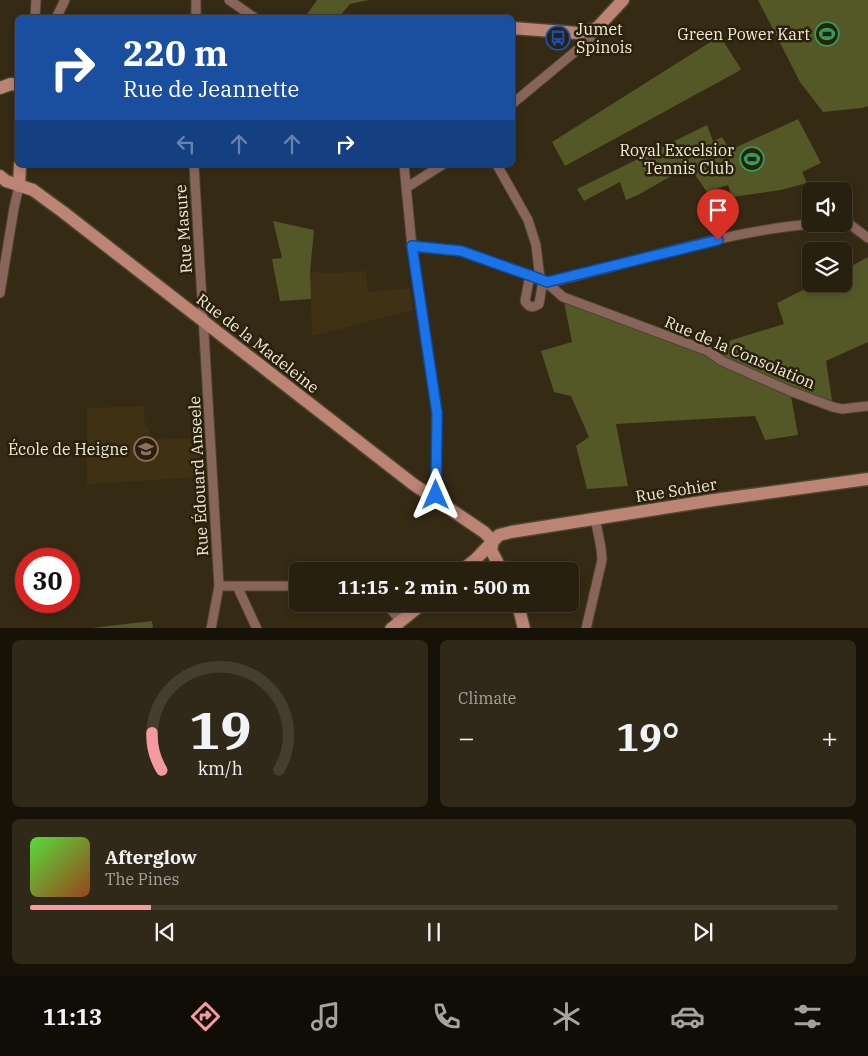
<!DOCTYPE html>
<meta charset="utf-8">
<style>
body{margin:0;font-family:"IBM Plex Serif",serif;background:#302818;color:#f1f3f6;height:100vh;display:flex;flex-direction:column;font-size:19px;white-space:nowrap}
*{box-sizing:border-box;margin:0}
p{font-size:16px;color:#a5a39e}
.icon{flex:none;width:28px;height:28px;fill:none;stroke:currentColor;stroke-width:2;stroke-linecap:round;stroke-linejoin:round}
.map{position:relative;height:628px;overflow:hidden}
.drawer{display:flex;flex-direction:column;gap:12px;padding:12px;background:#161208;flex:1}
.drawer>*{flex:none}
.hud{position:absolute;left:15px;top:15px;width:500px;height:152px;border-radius:8px;box-shadow:0 2px 8px #0003,0 0 0 1px #443e2f;background:#1a4fa0;color:#fff;overflow:hidden}
.controls{position:absolute;left:802px;top:182px;display:grid;gap:10px}
.controls a{display:grid;place-items:center;width:50px;height:50px;border-radius:8px;background:#28200f;box-shadow:0 2px 8px #0003,0 0 0 1px #443e2f;font-size:25px}
.speed{position:absolute;left:15px;top:548px;display:flex;gap:10px;font-size:25px;font-weight:700;text-align:center}
.speed>*{display:grid;place-content:center;width:65px;height:65px;border-radius:50%;background:#28200f;box-shadow:0 2px 8px #0003,0 0 0 1px #443e2f;line-height:1}
.speed .limit{border:8px solid #d22;background:#fff;color:#111}
.pin{position:absolute;display:grid;place-items:center;width:42px;height:42px;color:#fff;margin:-51px -21px;border-radius:50% 50% 50% 0;rotate:-45deg;box-shadow:0 0 5px #0007}
.pin .icon{rotate:45deg}
.me{position:absolute;width:55px;margin:-28px;rotate:0deg;stroke-linejoin:round;filter:drop-shadow(0 0 4px #0008)}
.turn{display:flex;align-items:center;gap:18px;height:105px;padding:0 25px;font-size:22px}
.turn .icon{width:65px;height:65px;stroke-width:2.5}
.turn b{display:block;font-size:35px;line-height:42px}
.lanes{display:flex;align-items:center;height:48px;padding:0 25px;background:#0003;justify-content:center;gap:25px;direction:ltr}
.lanes .off{opacity:.35}
.big{font-size:38px;font-weight:700;line-height:1.1}
.drawer .widget{flex:1;display:flex;flex-direction:column;justify-content:center;gap:8px;min-width:0;padding:0 18px;border-radius:8px;background:#302818}
.drawer .dial{align-items:center;gap:0}
.dial svg{height:130px;overflow:visible;fill:none;stroke:#443e2f;stroke-width:7;stroke-linecap:round;text-anchor:middle}
.dial text{fill:#f1f3f6;stroke:none}
.song{display:flex;align-items:center;gap:15px}
.cover{width:60px;height:60px;border-radius:8px;background:linear-gradient(135deg,hsl(110 70% 55%),hsl(20 70% 35%))}
.played{height:5px;border-radius:2px;background:linear-gradient(90deg,#f59b9f 15%,#443e2f 15%)}
.keys{display:flex;justify-content:space-around;direction:ltr}
.heat{display:flex;justify-content:space-between;align-items:center;font-size:28px;direction:ltr}
.drawer .tiles{flex:1;display:grid;gap:12px;grid-template-columns:1fr 1fr}
.widget:last-child{grid-column:span 2}
.trip{position:absolute;left:289px;top:562px;width:290px;height:50px;border-radius:8px;background:#28200f;box-shadow:0 2px 8px #0003,0 0 0 1px #443e2f;font-weight:700;line-height:50px;text-align:center}
.tab-bar{display:flex;height:80px;justify-content:space-around;align-items:center;background:#100d06;color:#a5a39e}
.tab-bar .icon{width:35px;height:35px}
.tab-bar .on{color:#f59b9f}
.tab-bar b{font-size:22px;color:#f1f3f6}
.map>svg:first-child{display:block}
.built{fill:#3f3113}
.green{fill:#545726}
.lines{fill:none;stroke-linecap:round;stroke-linejoin:round}
.street-casing{stroke:#4f4530;stroke-width:11}
.secondary-casing{stroke:#4f4530;stroke-width:15}
.street{stroke:#88655b;stroke-width:9}
.secondary{stroke:#bb8475;stroke-width:12}
.route-casing{stroke:#114b97;stroke-width:12}
.route{stroke:#1a73e8;stroke-width:9}
.labels{text-anchor:middle;stroke-width:5;stroke-linejoin:round;paint-order:stroke}
.poi-label{font-size:16px;fill:#f0eadc;stroke:#2b210a;text-anchor:end}
.street-label{font-size:16px;fill:#f0eadc;stroke:#2b210a}
</style>
<div class="map">
<svg width="868" height="629" viewBox="0 0 868 629">
<rect width="100%" height="100%" fill="#352a14"/>
<path class="built" d="M366,271L368,292L410,288L413,310L312,336L310,272L339,273Z
M144,406L145,427H149L150,440L204,437L205,477L87,484V408Z"/>
<path class="green" d="M317,0H369L350,4L339,17H305Z
M758,0H868V106L862,108L823,112L800,82Z
M720,36L741,69L737,72L565,166L552,142Z
M798,119L821,163L802,172L807,183L781,190L732,197L728,185L707,192L689,166L638,195L626,200L620,182L584,201L577,189L707,125L713,141L722,137L730,150Z
M273,221L314,230L310,272L311,299L280,301L272,259L282,258Z
M868,257V342L826,361L833,407L790,391L798,435L765,440L755,416L616,424L628,486L587,489L576,446L589,437L571,396L554,392L541,351L572,342L563,297L720,357L731,340L784,324L777,303L815,284H844V270Z
M152,621L153,628H91Z"/>
<g class="lines">
<g class="street-casing">
<path id="street" d="M229,0L255,18
M35,18L36,0
M56,18L65,0
M196,18V0
M512,104L588,41L597,28
M194,165L219,586L211,629
M404,165L412,247L437,413L436,499
M497,165L528,220L536,245L540,279
M406,188L442,165
M844,223L852,226L868,238
M412,247L461,251L540,279L547,283C634,263 721,232 811,224
M530,275L525,301C529,308 533,308 539,304L543,281
M547,283L563,297L708,351L722,361L790,391L833,407L842,409L868,406
M0,293L14,208L19,186
M219,586H298
M237,586L257,629
M387,604L400,621
M586,629L602,560L601,548L595,518"/>
</g>
<g class="secondary-casing">
<path id="secondary" d="M512,28L578,33L597,28L623,0
M0,88L11,84L18,85
M0,176L6,181L33,190L63,212L413,484L484,532L493,541
M19,186L20,165
M493,541L491,550L502,571
M461,571L476,559L499,535L511,532L714,500L868,479
M518,604L524,629
M391,629L422,604"/>
</g>
<use href="#street" class="street"/>
<use href="#secondary" class="secondary"/>
</g>
<g class="lines">
<g class="route-casing">
<path id="route" d="M436,495L437,413L412,246L461,251L540,279L547,282L718,240"/>
</g>
<use href="#route" class="route"/>
</g>
<defs>
<g id="stadium-ring" transform="scale(1.25)"><circle r="9.5" fill="#2b210a" stroke="#2e9e5b" stroke-width="1.5"/><path d="M0-5a6.5 5 0 1 0 0 10a6.5 5 0 1 0 0-10ZM-3.5-1.8h7v3.6h-7Z" fill="#2e9e5b"/></g>
<g id="bus-ring" transform="scale(1.25)"><circle r="9.5" fill="#2b210a" stroke="#1a4fb4" stroke-width="1.5"/><path d="M-5-6H5V4H4V6H2V4H-2V6H-4V4H-5ZM-3.5-4V0h7V-4ZM-3.5 1.2v1.5H-2V1.2ZM2 1.2v1.5H3.5V1.2Z" fill="#1a4fb4"/></g>
<g id="school-ring" transform="scale(1.25)"><circle r="9.5" fill="#2b210a" stroke="#8d6e63" stroke-width="1.5"/><path d="M0-5L7-2L0 1L-7-2ZM-4 1L0 2.5L4 1V4Q0 6-4 4Z" fill="#8d6e63"/></g>
</defs>
<g fill-rule="evenodd">
<use href="#stadium-ring" x="827" y="34"/>
<use href="#bus-ring" x="558" y="38"/>
<use href="#stadium-ring" x="752" y="159"/>
<use href="#school-ring" x="146" y="449"/>
</g>
<g class="labels">
<g class="poi-label">
<text x="576" y="35" text-anchor="start">Jumet<tspan x="576" dy="18">Spinois</tspan></text>
<text x="810" y="40">Green Power Kart</text>
<text x="734" y="156">Royal Excelsior<tspan x="734" dy="18">Tennis Club</tspan></text>
<text x="128" y="455">École de Heigne</text>
</g>
<g class="street-label">
<text transform="translate(183 229) rotate(-94)" y="6">Rue Masure</text>
<text transform="translate(258 343) rotate(38)" y="6">Rue de la Madeleine</text>
<text transform="translate(740 352) rotate(23)" y="6">Rue de la Consolation</text>
<text transform="translate(198 476) rotate(-93)" y="6">Rue Édouard Anseele</text>
<text transform="translate(676 490) rotate(-9)" y="6">Rue Sohier</text>
</g>
</g>
</svg>
<div class="controls">
<a><svg class="icon" aria-label="sound" viewBox="0 0 24 24"><path d="M4 9h4l5-4v14l-5-4H4zM17 9q2 3 0 6"/></svg></a>
<a><svg class="icon" aria-label="layers" viewBox="0 0 24 24"><path d="M12 4l9 5-9 5-9-5zM3 14l9 5 9-5"/></svg></a>
</div>
<div class="speed"><div class="limit">30</div></div>
<div class="pin" style="left:718px;top:240px;background:#d93025"><svg class="icon" aria-label="arrive" viewBox="0 0 24 24"><path d="M6 21V4h12l-3 4 3 4H6"/></svg></div>
<svg class="me" style="left:436px;top:495px" viewBox="-20 -20 40 40"><path d="M0-17L14 15 0 8-14 15z" fill="#1a73e8" stroke="#fff" stroke-width="4"/></svg>
<div class="trip">11:15 · 2 min · 500 m</div>
<div class="hud">
<div class="turn"><svg class="icon" aria-label="right" viewBox="0 0 24 24"><path d="M7 20v-9h11M14 6l5 5-5 5"/></svg><div><b>220 m</b>Rue de Jeannette</div></div>
<div class="lanes"><svg class="icon off" aria-label="left" viewBox="0 0 24 24"><path d="M17 20v-9H6M10 6l-5 5 5 5"/></svg><svg class="icon off" aria-label="ahead" viewBox="0 0 24 24"><path d="M12 20V5M6 11l6-6 6 6"/></svg><svg class="icon off" aria-label="ahead" viewBox="0 0 24 24"><path d="M12 20V5M6 11l6-6 6 6"/></svg><svg class="icon" aria-label="right" viewBox="0 0 24 24"><path d="M7 20v-9h11M14 6l5 5-5 5"/></svg></div>
</div>
</div>
<section class="drawer">
<div class="tiles">
<div class="widget dial"><svg viewBox="0 0 100 80">
<path d="M14 69A42 42 0 1 1 86 69"/>
<path d="M14 69A42 42 0 0 1 8 46" stroke="#f59b9f"/>
<text x="50" y="56" font-size="32" font-weight="700">19</text>
<text x="50" y="72" font-size="11">km/h</text>
</svg></div>
<div class="widget"><p>Climate</p>
<div class="heat"><a>−</a><b class="big">19°</b><a>+</a></div>
</div>
<div class="widget">
<div class="song"><i class="cover"></i><div><b>Afterglow</b><p>The Pines</p></div></div>
<div class="played"></div>
<div class="keys"><svg class="icon" aria-label="previous" viewBox="0 0 24 24"><path d="M18 5L8 12l10 7zM5 5v14"/></svg><svg class="icon" aria-label="pause" viewBox="0 0 24 24"><path d="M8 5v14M16 5v14"/></svg><svg class="icon" aria-label="next" viewBox="0 0 24 24"><path d="M6 5l10 7-10 7zM19 5v14"/></svg></div>
</div>
</div>
</section>
<nav class="tab-bar">
<b>11:13</b>
<svg class="icon on" aria-label="directions" viewBox="0 0 24 24"><path d="M12 3l9 9-9 9-9-9zM9 14v-3h6M13 9l2 2-2 2"/></svg>
<svg class="icon" aria-label="music" viewBox="0 0 24 24"><path d="M9 18V5l10-2v13"/><circle cx="6" cy="18" r="3"/><circle cx="16" cy="16" r="3"/></svg>
<svg class="icon" aria-label="phone" viewBox="0 0 24 24"><path d="M5 4h4l2 5-3 2q2 4 5 5l2-3 5 2v4C11 20 4 13 5 4z"/></svg>
<svg class="icon" aria-label="climate" viewBox="0 0 24 24"><path d="M12 3v18M4 7l16 10M4 17L20 7"/></svg>
<svg class="icon" aria-label="car" viewBox="0 0 24 24"><path d="M5 17H2v-5l4-1 3-4h7l3 4 3 1v5h-3M9 17h6M6 11h13"/><circle cx="7" cy="17" r="2"/><circle cx="17" cy="17" r="2"/></svg>
<svg class="icon" aria-label="filters" viewBox="0 0 24 24"><path d="M4 7h16M4 17h16"/><circle cx="9" cy="7" r="2"/><circle cx="15" cy="17" r="2"/></svg>
</nav>
